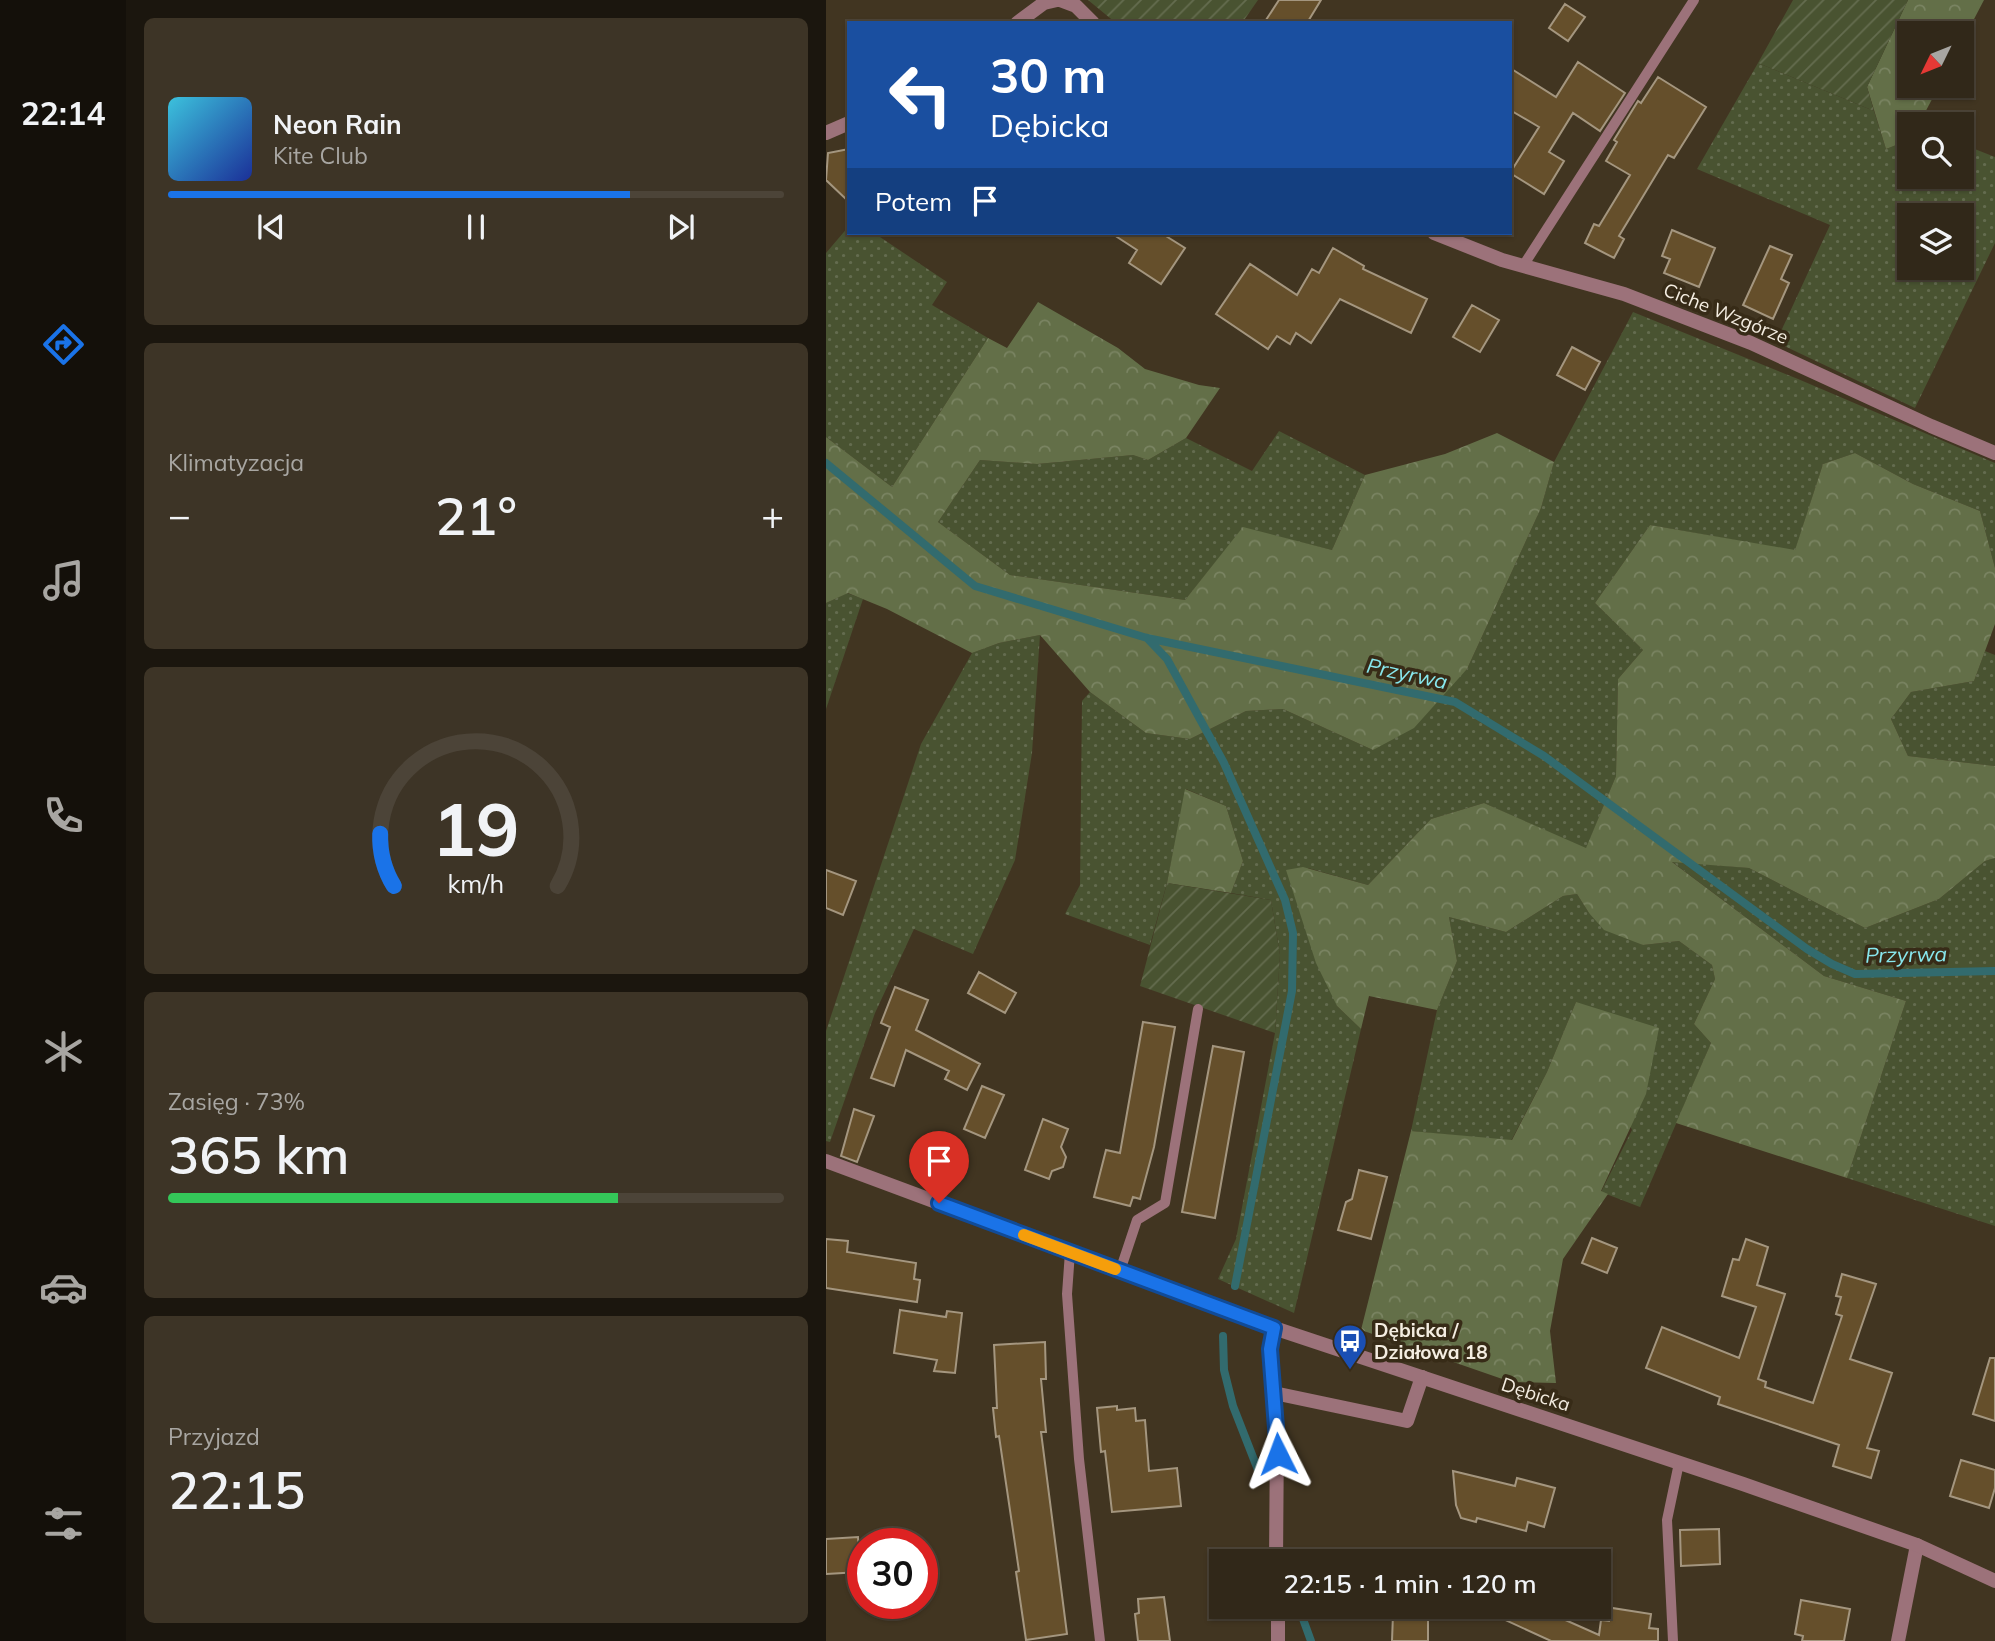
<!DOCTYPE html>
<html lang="pl">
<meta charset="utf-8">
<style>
body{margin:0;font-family:Mulish,sans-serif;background:#3d3426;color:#f1f3f6;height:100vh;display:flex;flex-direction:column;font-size:26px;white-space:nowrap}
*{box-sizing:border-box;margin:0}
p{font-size:23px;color:#a8a6a2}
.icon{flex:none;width:38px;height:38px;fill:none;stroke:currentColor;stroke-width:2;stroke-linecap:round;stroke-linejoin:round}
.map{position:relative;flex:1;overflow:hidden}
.sheet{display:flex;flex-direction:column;gap:18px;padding:18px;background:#1b160e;width:700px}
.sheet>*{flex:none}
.guide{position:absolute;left:21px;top:21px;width:665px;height:214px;border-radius:0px;box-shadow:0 2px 5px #0004,0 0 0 2px #4c4438;background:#1a4fa0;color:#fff;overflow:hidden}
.needle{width:46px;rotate:227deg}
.fabs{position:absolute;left:1071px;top:21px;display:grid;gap:14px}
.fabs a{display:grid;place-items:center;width:77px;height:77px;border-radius:0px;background:#312819;box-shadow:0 2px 5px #0004,0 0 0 2px #4c4438;font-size:35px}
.speed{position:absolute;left:21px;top:1528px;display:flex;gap:14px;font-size:35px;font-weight:700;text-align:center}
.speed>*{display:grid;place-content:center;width:91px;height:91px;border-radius:50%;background:#312819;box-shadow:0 2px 5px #0004,0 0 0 2px #4c4438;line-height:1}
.speed .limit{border:10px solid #d22;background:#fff;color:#111}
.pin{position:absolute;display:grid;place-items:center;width:60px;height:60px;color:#fff;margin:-72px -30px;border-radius:50% 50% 50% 0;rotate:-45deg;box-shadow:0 0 7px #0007}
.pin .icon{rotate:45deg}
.me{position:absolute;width:77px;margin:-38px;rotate:357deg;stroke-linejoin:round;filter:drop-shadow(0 0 5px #0008)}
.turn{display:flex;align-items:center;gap:24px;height:147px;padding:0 28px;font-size:32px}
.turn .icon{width:91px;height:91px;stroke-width:2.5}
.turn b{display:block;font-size:49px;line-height:60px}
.then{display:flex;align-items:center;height:66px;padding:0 28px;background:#0003;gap:14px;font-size:26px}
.big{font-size:52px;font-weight:600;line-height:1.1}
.sheet .widget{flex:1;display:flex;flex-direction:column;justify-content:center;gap:10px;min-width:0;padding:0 24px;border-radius:10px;background:#3d3426}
.sheet .dial{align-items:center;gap:0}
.dial svg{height:182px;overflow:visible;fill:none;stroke:#4c4438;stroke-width:7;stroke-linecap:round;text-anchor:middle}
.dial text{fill:#f1f3f6;stroke:none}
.song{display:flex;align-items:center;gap:21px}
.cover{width:84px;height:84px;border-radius:10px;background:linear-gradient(135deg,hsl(190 70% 55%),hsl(230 70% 35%))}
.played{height:7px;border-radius:4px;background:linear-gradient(90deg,#1a73e8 75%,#4c4438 75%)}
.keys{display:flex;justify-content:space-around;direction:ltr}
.heat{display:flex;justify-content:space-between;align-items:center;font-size:38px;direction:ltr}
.charge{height:10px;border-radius:5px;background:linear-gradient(90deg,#34c759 73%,#4c4438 0)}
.trip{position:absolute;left:383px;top:1549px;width:402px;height:70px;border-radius:0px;background:#312819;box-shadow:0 2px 5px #0004,0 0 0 2px #4c4438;font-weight:600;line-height:70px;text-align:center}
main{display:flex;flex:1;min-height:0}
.tab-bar{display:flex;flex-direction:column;width:126px;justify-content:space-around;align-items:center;background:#14100a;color:#a8a6a2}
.tab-bar .icon{width:49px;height:49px}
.tab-bar .selected{color:#1a73e8}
.tab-bar b{font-size:32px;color:#f1f3f6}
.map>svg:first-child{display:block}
.grass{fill:url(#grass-dots);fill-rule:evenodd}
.forest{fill:url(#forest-crowns)}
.garden{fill:url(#garden-furrows)}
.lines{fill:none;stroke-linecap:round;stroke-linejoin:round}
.stream{stroke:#326b6e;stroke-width:8}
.building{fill:#654f2b;stroke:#a4967f;stroke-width:2}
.service{stroke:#9c727a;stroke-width:10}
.minor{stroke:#9c727a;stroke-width:14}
.tertiary{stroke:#9c727a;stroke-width:14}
.route-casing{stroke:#114b97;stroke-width:18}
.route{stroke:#1a73e8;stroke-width:12}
.slow{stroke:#f59e0b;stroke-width:12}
.labels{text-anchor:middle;stroke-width:7;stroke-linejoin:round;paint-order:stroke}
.street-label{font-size:19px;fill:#f4ede1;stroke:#372b17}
.poi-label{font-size:19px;font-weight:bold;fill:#f4ede1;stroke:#372b17;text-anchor:start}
.water-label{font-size:21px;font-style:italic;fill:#88e7ed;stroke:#372b17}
</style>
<main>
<nav class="tab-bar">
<b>22:14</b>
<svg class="icon selected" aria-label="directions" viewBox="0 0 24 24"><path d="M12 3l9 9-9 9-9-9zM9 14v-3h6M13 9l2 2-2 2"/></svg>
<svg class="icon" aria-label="music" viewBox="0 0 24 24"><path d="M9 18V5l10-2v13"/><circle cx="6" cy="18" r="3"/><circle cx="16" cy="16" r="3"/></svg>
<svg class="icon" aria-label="phone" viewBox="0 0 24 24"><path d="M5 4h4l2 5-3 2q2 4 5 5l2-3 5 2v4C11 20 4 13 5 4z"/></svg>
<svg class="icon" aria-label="climate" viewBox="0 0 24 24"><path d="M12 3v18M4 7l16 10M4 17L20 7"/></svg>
<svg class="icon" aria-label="car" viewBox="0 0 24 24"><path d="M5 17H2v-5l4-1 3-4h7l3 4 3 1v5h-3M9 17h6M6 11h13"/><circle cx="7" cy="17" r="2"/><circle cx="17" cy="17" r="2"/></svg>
<svg class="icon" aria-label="filters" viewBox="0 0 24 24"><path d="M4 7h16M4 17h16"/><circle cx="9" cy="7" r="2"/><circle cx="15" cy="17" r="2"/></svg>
</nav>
<section class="sheet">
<div class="widget">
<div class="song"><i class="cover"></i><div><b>Neon Rain</b><p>Kite Club</p></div></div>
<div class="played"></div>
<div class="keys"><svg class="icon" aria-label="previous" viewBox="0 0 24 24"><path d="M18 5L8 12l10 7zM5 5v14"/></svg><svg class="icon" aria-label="pause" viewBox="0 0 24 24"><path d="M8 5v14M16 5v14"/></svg><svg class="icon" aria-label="next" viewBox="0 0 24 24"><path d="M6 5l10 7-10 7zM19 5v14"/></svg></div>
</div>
<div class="widget"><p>Klimatyzacja</p>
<div class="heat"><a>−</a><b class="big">21°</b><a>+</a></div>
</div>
<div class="widget dial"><svg viewBox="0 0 100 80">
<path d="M14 69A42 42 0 1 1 86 69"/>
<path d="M14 69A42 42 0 0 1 8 46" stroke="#1a73e8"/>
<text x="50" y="56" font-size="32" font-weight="700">19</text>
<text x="50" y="72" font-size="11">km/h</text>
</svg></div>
<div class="widget"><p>Zasięg · 73%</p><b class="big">365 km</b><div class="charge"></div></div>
<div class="widget"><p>Przyjazd</p><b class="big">22:15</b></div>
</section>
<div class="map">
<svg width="1169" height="1641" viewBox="0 0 1169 1641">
<defs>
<pattern id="grass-dots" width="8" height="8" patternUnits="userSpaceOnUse" patternTransform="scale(1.75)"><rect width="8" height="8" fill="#495331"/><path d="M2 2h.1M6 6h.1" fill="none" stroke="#646c4f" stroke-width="1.8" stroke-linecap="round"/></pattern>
<pattern id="forest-crowns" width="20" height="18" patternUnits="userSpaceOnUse" patternTransform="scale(1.75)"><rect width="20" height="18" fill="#636f48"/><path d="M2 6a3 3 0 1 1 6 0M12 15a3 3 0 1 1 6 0" fill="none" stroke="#7a8462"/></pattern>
<pattern id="garden-furrows" width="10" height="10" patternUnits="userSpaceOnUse" patternTransform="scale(1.75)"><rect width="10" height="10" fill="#495331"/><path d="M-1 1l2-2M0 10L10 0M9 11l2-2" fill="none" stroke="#646c4f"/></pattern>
</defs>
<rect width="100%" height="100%" fill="#413521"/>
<path class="grass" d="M932,63L1048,111L1060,149L1083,140V177H1136V144L1169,157V243L1089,408L950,342L1004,225L871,169ZM1083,215H1136V268H1083Z
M23,226V233H48L121,282L106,305L162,338L66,487L0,437V253Z
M807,312L972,379L1169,463V568L1154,511L1087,484L1029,453L997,464L969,551L824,525L769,603L817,650L792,679L790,776L760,849L658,803L605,819L542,885L482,868L511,1006L535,1029L468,1313L392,1279L410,1239L449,1033L454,955L445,900L405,893L417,861L400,806L360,789L341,883L324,945L239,914L254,885L256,701L264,692L320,733L364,739L420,711L457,709L547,750L641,669L715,508L728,462Z
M453,431L539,475L506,550L417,528L359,600L184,575L112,522L154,460L211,464L307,455L322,460L360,438L426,471Z
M21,593L37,599L0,709V603Z
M214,635L206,753L189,860L147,954L88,929L49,1013L4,1142L0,1141V1031L95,744L146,653L173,643Z
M1159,651L1169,655V766L1082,756L1065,719L1085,692L1148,681Z
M1169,858V1226L1021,1178L1080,1001L998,976L845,861L923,868L1039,928L1113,899L1159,861Z
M751,894L763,913L817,945L853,941L886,965L889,979L868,1024L885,1043L814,1207L775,1192L806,1130L750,1002L721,1072L685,1141L585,1131L611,1010L631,961L623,917L680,932L737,896Z"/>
<path class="forest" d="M1082,0H1158L1136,42V33H1083V86H1113L1095,120L1098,124H1083V140L1060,149L1041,87Z
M212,302L292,348L319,369L373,385L394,388L360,438L322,460L307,455L211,464L154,460L112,522L184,575L359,600L417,527L506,550L539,475L619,454L671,433L728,462L715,508L641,669L588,728L547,750L457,709L420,711L364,739L320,733L264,692L214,635L173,643L146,653L61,609L22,593L0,603V437L66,487L162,338L181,348Z
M1029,453L1087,484L1154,511L1169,568V624L1148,681L1085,692L1065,719L1082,756L1169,766V858L1159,861L1113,899L1039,928L923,868L846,862L998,976L1080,1001L1021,1178L850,1123L885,1043L868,1024L889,979L886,965L853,941L817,945L778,930L763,913L751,894L737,896L680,932L623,917L631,961L611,1010L543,996L535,1029L511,1006L490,963L460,870L477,867L542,885L605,819L658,803L760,848L790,776L792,679L817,650L769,603L824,525L969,550L997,464Z
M359,789L400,806L417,861L405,893L341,883Z
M750,1002L833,1028L820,1094L775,1191L782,1194L737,1259L724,1331L730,1383L685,1382L535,1330L585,1131L686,1140L721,1072Z"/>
<path class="garden" d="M262,0H432L416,23H290Z
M967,0H1082L1041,87L1048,111L932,63Z
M341,883L445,900L454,955L449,1033L314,986Z"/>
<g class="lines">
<path class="stream" d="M0,463L149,586L321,638L629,702L718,756L981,949L1006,964L1029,974L1169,971
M321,638L341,659L398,763L459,900L467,933L466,991L409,1286
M397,1336L398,1370L407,1406L434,1475
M477,1619L485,1641"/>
</g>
<path class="building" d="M453,0H495L481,23H438Z
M739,4L759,17L742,41L723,28Z
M752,62L799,93L774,131L747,113L723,152L738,161L718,194L684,173L713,127L684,110V68L730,97Z
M832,77L880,107L848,158L842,155L793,236L798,239L788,258L759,243L768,224L773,226L804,175L780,161L791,142L788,140L812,101L815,103Z
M23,149V202L0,180L2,153Z
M846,230L889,248L873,287L838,273L844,259L836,256Z
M285,233H335L359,248L335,284L303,263L311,250Z
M944,246L966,255L955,279L963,283L947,319L917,305Z
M507,248L538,266L537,269L601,299L585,333L514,299L485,343L470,333L464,344L451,336L442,349L390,314L424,264L471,295L486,269L493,273Z
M646,305L673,320L654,352L627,337Z
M746,347L774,362L759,390L731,375Z
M0,870L30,881L17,915L0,908Z
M153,972L190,993L179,1013L142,993Z
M69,987L102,1000L90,1030L154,1064L141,1090L119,1079L123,1071L80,1050L68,1086L45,1078L64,1027L55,1023Z
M317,1022L349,1027L328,1147L314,1199L307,1197L304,1206L268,1197L280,1150L294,1153Z
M387,1046L418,1052L389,1218L356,1212Z
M156,1086L178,1095L159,1138L138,1129Z
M28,1109L48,1116L31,1162L15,1156Z
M217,1119L242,1129L235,1147L240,1157L237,1167L226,1171L223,1179L199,1170Z
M533,1170L561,1177L545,1239L512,1230L520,1202L526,1199Z
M766,1238L791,1248L781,1273L756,1263Z
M0,1239L22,1241L21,1252L90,1263L88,1279L94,1280L91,1302L0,1288Z
M920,1239L942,1247L931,1285L959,1294L932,1379L940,1382L939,1387L987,1403L1016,1316L1010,1314L1015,1297L1010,1296L1016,1274L1050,1284L1024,1359L1066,1373L1041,1448L1053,1451L1045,1478L1007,1466L1013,1445L892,1404L894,1397L820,1368L836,1327L913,1358L930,1307L896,1296L907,1259L913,1260Z
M74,1310L120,1317L121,1311L136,1313L129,1373L108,1371L111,1360L68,1353Z
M219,1342L220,1379H215L220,1432H215L241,1634L200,1640L190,1572L193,1571L173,1436L170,1437L167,1408H171L168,1345Z
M1164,1358H1169V1421L1147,1414Z
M291,1406V1410L309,1408L310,1421L319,1420L323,1471L351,1468L355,1506L286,1512L279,1451L275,1452L271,1408Z
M1135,1460L1169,1470V1488L1163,1508L1124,1496Z
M627,1471L689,1486L691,1478L729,1488L718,1527L702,1522L700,1531L651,1518L650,1522L635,1518L630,1505Z
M893,1529L894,1564L855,1566L854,1530Z
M32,1537L34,1572L0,1574V1539Z
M338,1597L344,1641H312L309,1614L313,1613L312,1599Z
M975,1600L1024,1609L1018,1641H976L977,1636L969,1634Z
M649,1606H708L773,1635L775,1620L783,1621L786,1608L825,1614L823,1628L832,1629V1641H725Z
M567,1614H602V1641H566Z"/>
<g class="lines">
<path class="service" d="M697,266L868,0
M244,1252L241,1294L253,1459L274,1641
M294,1271L311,1220L339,1203L372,1009
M847,1641L841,1520L853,1463"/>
<path class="minor" d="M234,0L250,6L267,23
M191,23L218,3L231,0
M0,133L23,123
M608,233L676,260L798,294L925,343L1105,426L1169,453
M448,1328L444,1349L451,1433L450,1561
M448,1393L581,1421L596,1377
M452,1606V1641
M1072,1641L1091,1545"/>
<path class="tertiary" d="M0,1161L448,1328L917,1484L1091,1545L1169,1581"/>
</g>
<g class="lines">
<g class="route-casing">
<path id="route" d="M113,1203L448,1328L444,1349L452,1454"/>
</g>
<use href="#route" class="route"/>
<path class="slow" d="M198,1235L289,1269"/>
</g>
<defs>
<g id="bus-pin" transform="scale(1.75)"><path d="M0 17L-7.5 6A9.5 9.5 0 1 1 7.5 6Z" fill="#1a4fb4" stroke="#372b17"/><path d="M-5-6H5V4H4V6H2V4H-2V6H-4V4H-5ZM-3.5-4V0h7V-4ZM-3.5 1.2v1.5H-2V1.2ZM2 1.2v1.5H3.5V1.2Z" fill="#fff"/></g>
</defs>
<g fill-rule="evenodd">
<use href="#bus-pin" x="524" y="1341"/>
</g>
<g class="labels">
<g class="street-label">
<text transform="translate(900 313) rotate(22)" y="7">Ciche Wzgórze</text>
<text transform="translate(710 1394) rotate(18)" y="7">Dębicka</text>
</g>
<g class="poi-label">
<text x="548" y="1337">Dębicka /<tspan x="548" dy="22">Działowa 18</tspan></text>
</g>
<g class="water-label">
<text transform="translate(581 674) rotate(12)" y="7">Przyrwa</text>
<text transform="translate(1080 955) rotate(-1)" y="7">Przyrwa</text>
</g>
</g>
</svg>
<div class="fabs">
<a><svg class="needle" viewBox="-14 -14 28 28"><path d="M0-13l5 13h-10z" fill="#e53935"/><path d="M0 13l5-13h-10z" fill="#a8a6a2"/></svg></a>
<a><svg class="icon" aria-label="search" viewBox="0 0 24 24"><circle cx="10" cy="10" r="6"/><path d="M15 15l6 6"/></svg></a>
<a><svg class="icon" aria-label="layers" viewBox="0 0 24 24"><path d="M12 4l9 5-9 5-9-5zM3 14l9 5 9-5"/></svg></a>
</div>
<div class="speed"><div class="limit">30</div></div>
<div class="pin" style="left:113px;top:1203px;background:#d93025"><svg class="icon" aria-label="arrive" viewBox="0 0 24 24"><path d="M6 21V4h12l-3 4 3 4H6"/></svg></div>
<svg class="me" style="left:452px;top:1454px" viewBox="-20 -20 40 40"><path d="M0-17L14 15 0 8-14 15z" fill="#1a73e8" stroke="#fff" stroke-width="4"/></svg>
<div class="trip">22:15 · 1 min · 120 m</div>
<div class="guide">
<div class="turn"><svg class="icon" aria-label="left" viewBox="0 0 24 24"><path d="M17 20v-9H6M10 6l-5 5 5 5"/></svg><div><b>30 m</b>Dębicka</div></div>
<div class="then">Potem<svg class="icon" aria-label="arrive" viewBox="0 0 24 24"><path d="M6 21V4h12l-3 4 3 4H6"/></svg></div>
</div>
</div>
</main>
